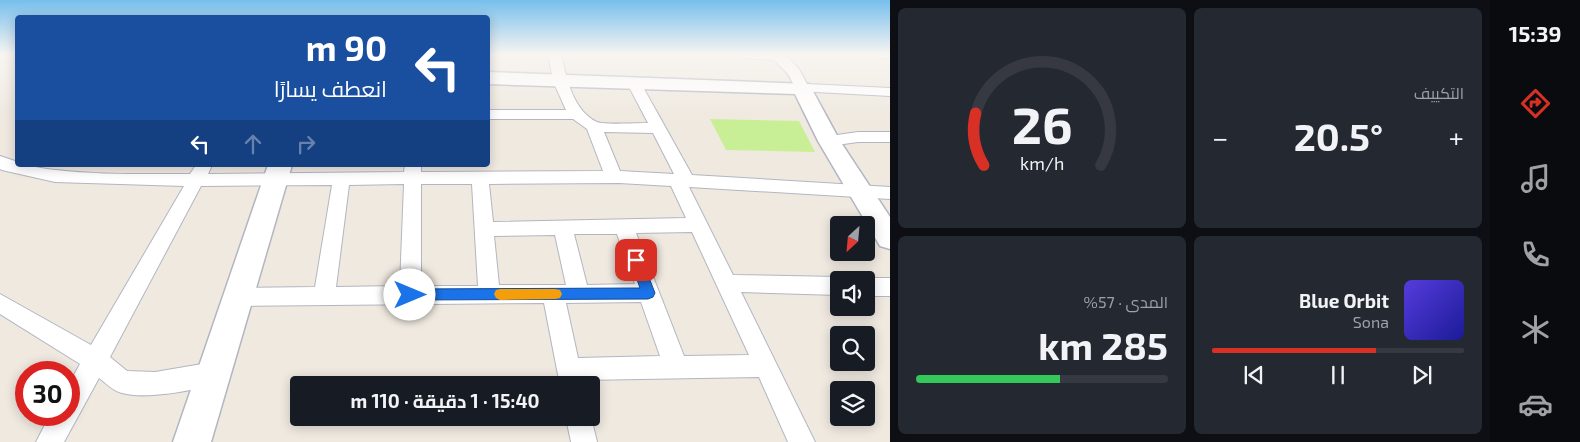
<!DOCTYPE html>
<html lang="ar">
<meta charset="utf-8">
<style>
body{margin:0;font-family:"Exo 2",Cairo,sans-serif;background:#242831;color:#f1f3f6;direction:rtl;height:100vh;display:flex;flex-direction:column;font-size:19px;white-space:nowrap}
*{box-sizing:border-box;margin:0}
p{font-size:16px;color:#9ea1a6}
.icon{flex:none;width:28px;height:28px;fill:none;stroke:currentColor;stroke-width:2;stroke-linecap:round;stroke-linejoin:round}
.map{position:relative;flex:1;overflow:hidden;direction:ltr}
.details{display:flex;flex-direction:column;gap:8px;padding:8px;background:#0d0f14;width:600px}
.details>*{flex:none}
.guide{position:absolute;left:15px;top:15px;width:475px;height:152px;border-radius:5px;box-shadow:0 2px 12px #0003;direction:rtl;background:#1a4fa0;color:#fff;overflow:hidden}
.needle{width:32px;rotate:206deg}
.fabs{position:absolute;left:830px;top:216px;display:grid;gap:10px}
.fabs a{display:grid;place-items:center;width:45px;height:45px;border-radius:5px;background:#171b24;box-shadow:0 2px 12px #0003;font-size:25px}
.speed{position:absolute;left:15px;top:361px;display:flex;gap:10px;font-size:25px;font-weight:700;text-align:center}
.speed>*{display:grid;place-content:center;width:65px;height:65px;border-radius:50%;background:#171b24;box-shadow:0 2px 12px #0003;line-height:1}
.speed .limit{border:8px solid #d22;background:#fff;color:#111}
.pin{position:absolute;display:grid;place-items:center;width:42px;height:42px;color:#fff;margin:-21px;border-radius:10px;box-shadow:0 2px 8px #0006}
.me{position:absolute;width:55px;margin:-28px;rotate:90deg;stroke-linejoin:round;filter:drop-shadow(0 0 4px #0008)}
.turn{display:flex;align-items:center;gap:18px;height:105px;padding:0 20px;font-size:22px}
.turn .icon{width:65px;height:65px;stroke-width:2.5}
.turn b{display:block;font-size:35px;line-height:42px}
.lanes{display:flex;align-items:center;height:48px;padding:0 20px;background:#0003;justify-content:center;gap:25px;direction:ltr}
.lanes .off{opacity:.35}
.big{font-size:38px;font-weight:700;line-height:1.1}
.details .card{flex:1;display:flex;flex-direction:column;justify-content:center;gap:8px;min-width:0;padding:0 18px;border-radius:8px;background:#242831}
.details .dial{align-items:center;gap:0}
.dial svg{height:130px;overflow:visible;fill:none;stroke:#363941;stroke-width:7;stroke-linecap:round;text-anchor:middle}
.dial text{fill:#f1f3f6;stroke:none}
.song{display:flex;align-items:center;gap:15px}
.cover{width:60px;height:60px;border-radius:8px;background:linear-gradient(135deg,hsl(250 70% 55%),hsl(240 70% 35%))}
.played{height:5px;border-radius:2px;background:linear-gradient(90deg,#d93025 65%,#363941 65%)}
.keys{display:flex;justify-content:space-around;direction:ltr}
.heat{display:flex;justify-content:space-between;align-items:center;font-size:28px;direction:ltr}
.charge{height:8px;border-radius:4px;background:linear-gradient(90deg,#34c759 57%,#363941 0)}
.details .tiles{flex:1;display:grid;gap:8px;grid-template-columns:repeat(2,1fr)}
.trip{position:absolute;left:290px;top:376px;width:310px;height:50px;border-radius:5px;background:#171b24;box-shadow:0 2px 12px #0003;font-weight:700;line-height:50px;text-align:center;direction:rtl}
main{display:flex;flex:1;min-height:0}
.tabs{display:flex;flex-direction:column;width:90px;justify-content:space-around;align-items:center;background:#090b0e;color:#9ea1a6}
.tabs .icon{width:35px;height:35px}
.tabs .selected{color:#d93025}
.tabs b{font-size:22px;color:#f1f3f6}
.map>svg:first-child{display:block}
.pitch{fill:#c8ef96}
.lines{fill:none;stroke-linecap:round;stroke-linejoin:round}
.street-casing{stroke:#b3b6c1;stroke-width:2}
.secondary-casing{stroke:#b3b6c1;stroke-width:3}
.street{fill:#fff;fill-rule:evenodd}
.secondary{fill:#fff;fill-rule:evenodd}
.route{fill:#1a73e8;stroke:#114b97}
.slow{fill:#f59e0b}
</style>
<main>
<nav class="tabs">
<b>15:39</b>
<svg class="icon selected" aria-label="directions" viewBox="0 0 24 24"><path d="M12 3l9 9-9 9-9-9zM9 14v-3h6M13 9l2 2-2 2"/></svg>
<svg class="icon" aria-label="music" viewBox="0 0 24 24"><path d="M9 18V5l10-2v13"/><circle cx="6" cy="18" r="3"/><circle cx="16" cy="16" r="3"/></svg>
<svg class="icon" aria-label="phone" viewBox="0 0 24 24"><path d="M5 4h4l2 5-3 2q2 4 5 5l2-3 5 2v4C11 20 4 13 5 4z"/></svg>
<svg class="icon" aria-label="climate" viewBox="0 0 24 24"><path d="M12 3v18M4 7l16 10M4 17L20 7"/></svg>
<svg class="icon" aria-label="car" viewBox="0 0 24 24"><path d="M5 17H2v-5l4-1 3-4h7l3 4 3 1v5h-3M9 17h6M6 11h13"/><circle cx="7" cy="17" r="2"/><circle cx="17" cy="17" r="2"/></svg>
</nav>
<section class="details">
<div class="tiles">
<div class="card"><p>التكييف</p>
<div class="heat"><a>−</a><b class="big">20.5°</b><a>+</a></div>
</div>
<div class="card dial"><svg viewBox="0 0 100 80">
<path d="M14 69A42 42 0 1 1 86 69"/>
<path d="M14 69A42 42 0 0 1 9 37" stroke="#d93025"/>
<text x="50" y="56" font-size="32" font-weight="700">26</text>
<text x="50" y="72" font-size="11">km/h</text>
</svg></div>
<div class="card">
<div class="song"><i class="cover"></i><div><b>Blue Orbit</b><p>Sona</p></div></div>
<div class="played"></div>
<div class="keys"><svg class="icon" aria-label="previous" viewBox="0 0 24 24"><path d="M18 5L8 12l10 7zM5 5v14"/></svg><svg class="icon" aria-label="pause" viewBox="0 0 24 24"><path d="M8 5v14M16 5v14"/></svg><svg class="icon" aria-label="next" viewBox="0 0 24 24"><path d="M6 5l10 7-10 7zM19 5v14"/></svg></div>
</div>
<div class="card"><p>المدى · 57%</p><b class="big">285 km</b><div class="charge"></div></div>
</div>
</section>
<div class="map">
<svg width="890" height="442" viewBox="0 0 890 442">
<rect width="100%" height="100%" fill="#efe9e0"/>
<path class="pitch" d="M710,119L799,121L815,152L726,150Z"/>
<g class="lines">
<g class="street-casing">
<path id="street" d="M548,54H561C566,77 573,111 597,122C605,125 637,123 648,123L627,83L629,80H639L692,175L890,187V199L689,187L733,275L839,277L847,280H839V295L741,292L815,442H788L759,377L583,380L584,385H560L544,303L239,306L231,303L228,297L231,291L239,288L315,287L332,185L201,186L110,357L127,371L155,372L214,362L223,365L226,373L223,381C199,390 146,400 122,393C113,391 106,383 99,378L64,442H36L50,415H69V384L80,364L0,314V294L91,345L184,186L55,182L2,170L0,169V156L18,162V165C31,165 42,169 56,170C99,175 147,174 190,174L196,165H212L208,174L404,172L405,165H421V172L603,171L587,129L573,119H488V110H566L553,81ZM604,132L653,133L674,174L620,171ZM619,183L671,186L686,218L493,222L489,184ZM404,184L400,286L336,287L349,185ZM421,184H472L478,286H421ZM692,232L749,355L684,356L636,233ZM574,234H617L635,284L587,285ZM555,235L566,285H499L494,236ZM641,302L660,356L578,358L566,303Z
M735,54H784L799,69L807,84L890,88V96L797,91L788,74L774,60L741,58Z
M879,54H890V59L880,57Z
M858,132H890V142H858L829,146L823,145L821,141L823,137Z
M866,278H890V296H866V280H861Z
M591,417L597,442H571L566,418Z"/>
</g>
<g class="secondary-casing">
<path id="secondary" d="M488,72L809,84L840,141L890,217V249L880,246L818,141L795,94L488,84Z
M268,165H292L211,442H173Z"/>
</g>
<use href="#street" class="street"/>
<use href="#secondary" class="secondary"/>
</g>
<linearGradient id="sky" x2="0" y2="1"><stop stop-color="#77bfed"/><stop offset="0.47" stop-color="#f8f5f1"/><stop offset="1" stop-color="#f8f5f1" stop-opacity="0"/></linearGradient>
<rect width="890" height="116" fill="url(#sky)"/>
<path class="route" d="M636,255L640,257L642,260L655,293L653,297L648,299L410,300L405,299L404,295L405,291L410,289L640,288L630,260L632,257Z"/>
<path class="slow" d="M500,289H555L560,290L562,294L560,298L555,299L500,300L496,298L494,294L496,290Z"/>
</svg>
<div class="fabs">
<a><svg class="needle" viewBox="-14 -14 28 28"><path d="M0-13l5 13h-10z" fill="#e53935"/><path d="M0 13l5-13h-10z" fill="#9ea1a6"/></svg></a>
<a><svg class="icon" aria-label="sound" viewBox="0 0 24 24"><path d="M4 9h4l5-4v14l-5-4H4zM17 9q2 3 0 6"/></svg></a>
<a><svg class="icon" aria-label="search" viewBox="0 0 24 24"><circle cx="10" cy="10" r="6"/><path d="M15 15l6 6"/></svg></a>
<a><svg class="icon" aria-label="layers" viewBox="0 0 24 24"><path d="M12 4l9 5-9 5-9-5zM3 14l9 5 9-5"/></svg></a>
</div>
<div class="speed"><div class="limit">30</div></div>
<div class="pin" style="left:636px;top:260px;background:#d93025"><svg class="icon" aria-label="arrive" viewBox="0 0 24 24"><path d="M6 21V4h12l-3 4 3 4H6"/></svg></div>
<svg class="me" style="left:410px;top:295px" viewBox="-20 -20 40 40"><circle r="19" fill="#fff"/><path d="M0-13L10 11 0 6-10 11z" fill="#1a73e8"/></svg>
<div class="trip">15:40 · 1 دقيقة · 110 m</div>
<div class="guide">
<div class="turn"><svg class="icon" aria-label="left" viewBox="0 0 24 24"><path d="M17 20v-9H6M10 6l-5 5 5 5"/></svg><div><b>90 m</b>انعطف يسارًا</div></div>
<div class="lanes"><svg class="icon" aria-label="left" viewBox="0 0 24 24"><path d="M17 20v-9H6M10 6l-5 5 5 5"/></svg><svg class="icon off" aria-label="ahead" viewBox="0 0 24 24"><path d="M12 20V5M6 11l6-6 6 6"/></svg><svg class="icon off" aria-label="right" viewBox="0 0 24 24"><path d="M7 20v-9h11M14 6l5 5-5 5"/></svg></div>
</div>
</div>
</main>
